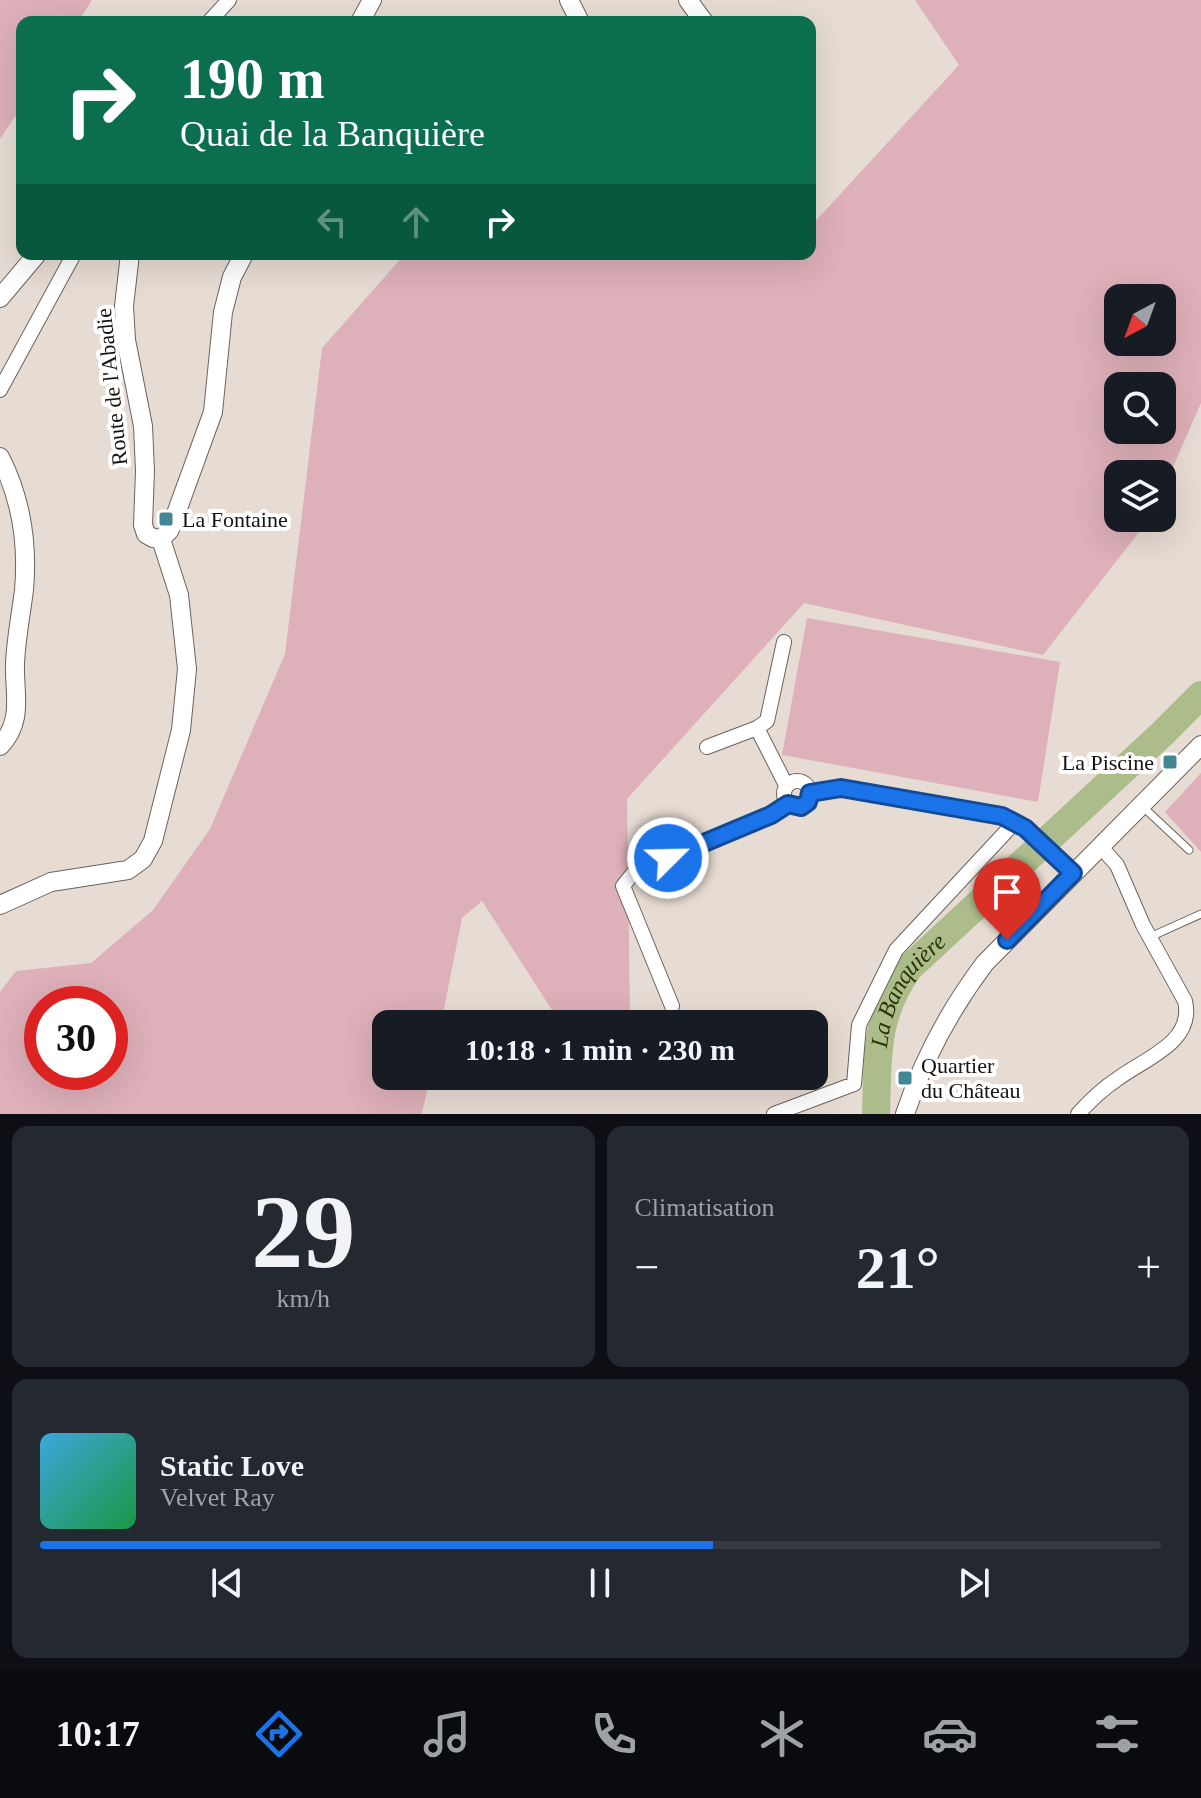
<!DOCTYPE html>
<html lang="fr">
<meta charset="utf-8">
<style>
body{margin:0;font-family:"Times New Roman",serif;background:#242831;color:#f1f3f6;height:100vh;display:flex;flex-direction:column;font-size:30px;white-space:nowrap}
*{box-sizing:border-box;margin:0}
p{font-size:26px;color:#9ea1a6}
.icon{flex:none;width:44px;height:44px;fill:none;stroke:currentColor;stroke-width:2;stroke-linecap:round;stroke-linejoin:round}
.map{position:relative;height:1114px;overflow:hidden}
.drawer{display:flex;flex-direction:column;gap:12px;padding:12px;background:#0d0f14;flex:1}
.drawer>*{flex:none}
.hud{position:absolute;left:16px;top:16px;width:800px;height:244px;border-radius:16px;box-shadow:0 8px 32px #0002;background:#0b6e4f;color:#fff;overflow:hidden}
.needle{width:52px;rotate:221deg}
.controls{position:absolute;left:1104px;top:284px;display:grid;gap:16px}
.controls a{display:grid;place-items:center;width:72px;height:72px;border-radius:16px;background:#171b24;box-shadow:0 8px 32px #0002;font-size:40px}
.speed{position:absolute;left:24px;top:986px;display:flex;gap:16px;font-size:40px;font-weight:700;text-align:center}
.speed>*{display:grid;place-content:center;width:104px;height:104px;border-radius:50%;background:#171b24;box-shadow:0 8px 32px #0002;line-height:1}
.speed .limit{border:12px solid #d22;background:#fff;color:#111}
.pin{position:absolute;display:grid;place-items:center;width:68px;height:68px;color:#fff;margin:-82px -34px;border-radius:50% 50% 50% 0;rotate:-45deg;box-shadow:0 0 8px #0007}
.pin .icon{rotate:45deg}
.me{position:absolute;width:88px;margin:-44px;rotate:67deg;stroke-linejoin:round;filter:drop-shadow(0 0 6px #0008)}
.turn{display:flex;align-items:center;gap:28px;height:168px;padding:0 32px;font-size:36px}
.turn .icon{width:104px;height:104px;stroke-width:2.5}
.turn b{display:block;font-size:56px;line-height:68px}
.lanes{display:flex;align-items:center;height:76px;padding:0 32px;background:#0003;justify-content:center;gap:40px;direction:ltr}
.lanes .off{opacity:.35}
.big{font-size:60px;font-weight:800;line-height:1.1}
.drawer .card{flex:1;display:flex;flex-direction:column;justify-content:center;gap:12px;min-width:0;padding:0 28px;border-radius:16px;background:#242831}
.drawer .dial{align-items:center;gap:0}
.dial b{font-size:104px;line-height:1}
.song{display:flex;align-items:center;gap:24px}
.cover{width:96px;height:96px;border-radius:12px;background:linear-gradient(135deg,hsl(200 70% 55%),hsl(140 70% 35%))}
.played{height:8px;border-radius:4px;background:linear-gradient(90deg,#1a73e8 60%,#363941 60%)}
.keys{display:flex;justify-content:space-around;direction:ltr}
.heat{display:flex;justify-content:space-between;align-items:center;font-size:44px;direction:ltr}
.drawer .tiles{flex:1;display:grid;gap:12px;grid-template-columns:1fr 1fr}
.card:last-child{grid-column:span 2}
.trip{position:absolute;left:372px;top:1010px;width:456px;height:80px;border-radius:16px;background:#171b24;box-shadow:0 8px 32px #0002;font-weight:800;line-height:80px;text-align:center}
.menu{display:flex;height:128px;justify-content:space-around;align-items:center;background:#090b0e;color:#9ea1a6}
.menu .icon{width:56px;height:56px}
.menu .active{color:#1a73e8}
.menu b{font-size:36px;color:#f1f3f6}
.map>svg:first-child{display:block}
.green{fill:#deb0b9;fill-rule:evenodd}
.lines{fill:none;stroke-linecap:round;stroke-linejoin:round}
.river{stroke:#acbc8b;stroke-width:28}
.service-casing{stroke:#6c635b;stroke-width:9}
.minor-casing{stroke:#6c635b;stroke-width:16}
.tertiary-casing{stroke:#6c635b;stroke-width:20}
.service{stroke:#fff;stroke-width:7}
.minor{stroke:#fff;stroke-width:14}
.tertiary{stroke:#fff;stroke-width:18}
.route-casing{stroke:#114b97;stroke-width:20}
.route{stroke:#1a73e8;stroke-width:14}
.poi-dot{fill:#428794;stroke:#fff;stroke-width:3}
.labels{text-anchor:middle;stroke-width:8;stroke-linejoin:round;paint-order:stroke}
.street-label{font-size:22px;fill:#171310;stroke:#fff}
.poi-label{font-size:22px;fill:#171310;stroke:#fff;text-anchor:start}
.water-label{font-size:24px;font-style:italic;fill:#293600;stroke:#fff}
</style>
<div class="map">
<svg width="1201" height="1114" viewBox="0 0 1201 1114">
<rect width="100%" height="100%" fill="#e7dcd3"/>
<path class="green" d="M0,0H92L78,22H22V106L0,139Z
M915,0H1201V403L1162,492V474H1118V518H1150L1043,655L804,603L627,799L630,1015L607,1024H561L482,901L462,918L441,1024H386V1076H430L422,1114H0V992L16,971L91,963L153,910L210,829L285,654L322,348L405,254H810V227L959,65ZM1118,298H1162V342H1118ZM1118,386H1162V430H1118ZM42,1004H110V1072H42Z
M807,618L1060,662L1038,802L782,755Z
M1201,773V852L1165,812Z"/>
<g class="lines">
<path class="river" id="s1" d="M876,1114C878,1058 874,1017 909,968L1163,733L1201,695"/>
<g class="service-casing">
<path id="service" d="M1141,805L1189,850
M1150,937L1201,914"/>
</g>
<g class="minor-casing">
<path id="minor" d="M209,22L229,0
M0,390L74,254
M757,728L786,785
M707,747L757,728L767,721L784,642
M784 794a13 13 0 1 1 26 0a13 13 0 1 1-26 0Z
M810,793L841,788L1002,816L1025,828L1073,873
M672,1006L623,886L635,871L771,815L788,804
M774,1114L854,1084L859,1025L896,950L1015,822
M1078,1114C1089,1102 1102,1089 1116,1080C1143,1059 1195,1043 1185,1001L1143,925L1117,865L1100,846"/>
</g>
<g class="tertiary-casing">
<path id="tertiary" d="M569,0L580,22
M688,0L704,22
M360,22L372,0
M130,254L124,306L126,340L143,426L145,471L143,525L146,534L153,538L161,539
M0,298L37,254
M0,457C21,498 28,544 24,590C21,614 16,639 15,664C14,694 24,721 0,746
M161,539L169,531L173,522L213,412L223,312L232,277L244,254
M0,905L51,882L128,870L143,859L153,841L181,730L187,669L179,595L161,539
M905,1114C923,1060 951,1008 985,963L1201,745"/>
</g>
<use href="#service" class="service"/>
<use href="#minor" class="minor"/>
<use href="#tertiary" class="tertiary"/>
</g>
<g class="lines">
<g class="route-casing">
<path id="route" d="M668,858L771,815L788,804L801,807L808,802L810,793L841,788L1002,816L1025,828L1073,873L1007,940"/>
</g>
<use href="#route" class="route"/>
</g>
<g class="poi-dot">
<rect x="158" y="511" width="16" height="16" rx="4"/>
<rect x="1162" y="754" width="16" height="16" rx="4"/>
<rect x="897" y="1070" width="16" height="16" rx="4"/>
</g>
<g class="labels">
<g class="street-label">
<text transform="translate(111 387) rotate(-96)" y="8">Route de l'Abadie</text>
</g>
<g class="poi-label">
<text x="182" y="527">La Fontaine</text>
<text x="1154" y="770" text-anchor="end">La Piscine</text>
<text x="921" y="1073">Quartier<tspan x="921" dy="25">du Château</tspan></text>
</g>
<g class="water-label">
<text dy="8" stroke="none"><textPath href="#s1" startOffset="132">La Banquière</textPath></text>
</g>
</g>
</svg>
<div class="controls">
<a><svg class="needle" viewBox="-14 -14 28 28"><path d="M0-13l5 13h-10z" fill="#e53935"/><path d="M0 13l5-13h-10z" fill="#9ea1a6"/></svg></a>
<a><svg class="icon" aria-label="search" viewBox="0 0 24 24"><circle cx="10" cy="10" r="6"/><path d="M15 15l6 6"/></svg></a>
<a><svg class="icon" aria-label="layers" viewBox="0 0 24 24"><path d="M12 4l9 5-9 5-9-5zM3 14l9 5 9-5"/></svg></a>
</div>
<div class="speed"><div class="limit">30</div></div>
<div class="pin" style="left:1007px;top:940px;background:#d93025"><svg class="icon" aria-label="arrive" viewBox="0 0 24 24"><path d="M6 21V4h12l-3 4 3 4H6"/></svg></div>
<svg class="me" style="left:668px;top:858px" viewBox="-20 -20 40 40"><circle r="17" fill="#1a73e8" stroke="#fff" stroke-width="3"/><path d="M0-11L8 9 0 5-8 9z" fill="#fff"/></svg>
<div class="trip">10:18 · 1 min · 230 m</div>
<div class="hud">
<div class="turn"><svg class="icon" aria-label="right" viewBox="0 0 24 24"><path d="M7 20v-9h11M14 6l5 5-5 5"/></svg><div><b>190 m</b>Quai de la Banquière</div></div>
<div class="lanes"><svg class="icon off" aria-label="left" viewBox="0 0 24 24"><path d="M17 20v-9H6M10 6l-5 5 5 5"/></svg><svg class="icon off" aria-label="ahead" viewBox="0 0 24 24"><path d="M12 20V5M6 11l6-6 6 6"/></svg><svg class="icon" aria-label="right" viewBox="0 0 24 24"><path d="M7 20v-9h11M14 6l5 5-5 5"/></svg></div>
</div>
</div>
<section class="drawer">
<div class="tiles">
<div class="card dial"><b>29</b><p>km/h</p></div>
<div class="card"><p>Climatisation</p>
<div class="heat"><a>−</a><b class="big">21°</b><a>+</a></div>
</div>
<div class="card">
<div class="song"><i class="cover"></i><div><b>Static Love</b><p>Velvet Ray</p></div></div>
<div class="played"></div>
<div class="keys"><svg class="icon" aria-label="previous" viewBox="0 0 24 24"><path d="M18 5L8 12l10 7zM5 5v14"/></svg><svg class="icon" aria-label="pause" viewBox="0 0 24 24"><path d="M8 5v14M16 5v14"/></svg><svg class="icon" aria-label="next" viewBox="0 0 24 24"><path d="M6 5l10 7-10 7zM19 5v14"/></svg></div>
</div>
</div>
</section>
<nav class="menu">
<b>10:17</b>
<svg class="icon active" aria-label="directions" viewBox="0 0 24 24"><path d="M12 3l9 9-9 9-9-9zM9 14v-3h6M13 9l2 2-2 2"/></svg>
<svg class="icon" aria-label="music" viewBox="0 0 24 24"><path d="M9 18V5l10-2v13"/><circle cx="6" cy="18" r="3"/><circle cx="16" cy="16" r="3"/></svg>
<svg class="icon" aria-label="phone" viewBox="0 0 24 24"><path d="M5 4h4l2 5-3 2q2 4 5 5l2-3 5 2v4C11 20 4 13 5 4z"/></svg>
<svg class="icon" aria-label="climate" viewBox="0 0 24 24"><path d="M12 3v18M4 7l16 10M4 17L20 7"/></svg>
<svg class="icon" aria-label="car" viewBox="0 0 24 24"><path d="M5 17H2v-5l4-1 3-4h7l3 4 3 1v5h-3M9 17h6M6 11h13"/><circle cx="7" cy="17" r="2"/><circle cx="17" cy="17" r="2"/></svg>
<svg class="icon" aria-label="filters" viewBox="0 0 24 24"><path d="M4 7h16M4 17h16"/><circle cx="9" cy="7" r="2"/><circle cx="15" cy="17" r="2"/></svg>
</nav>
